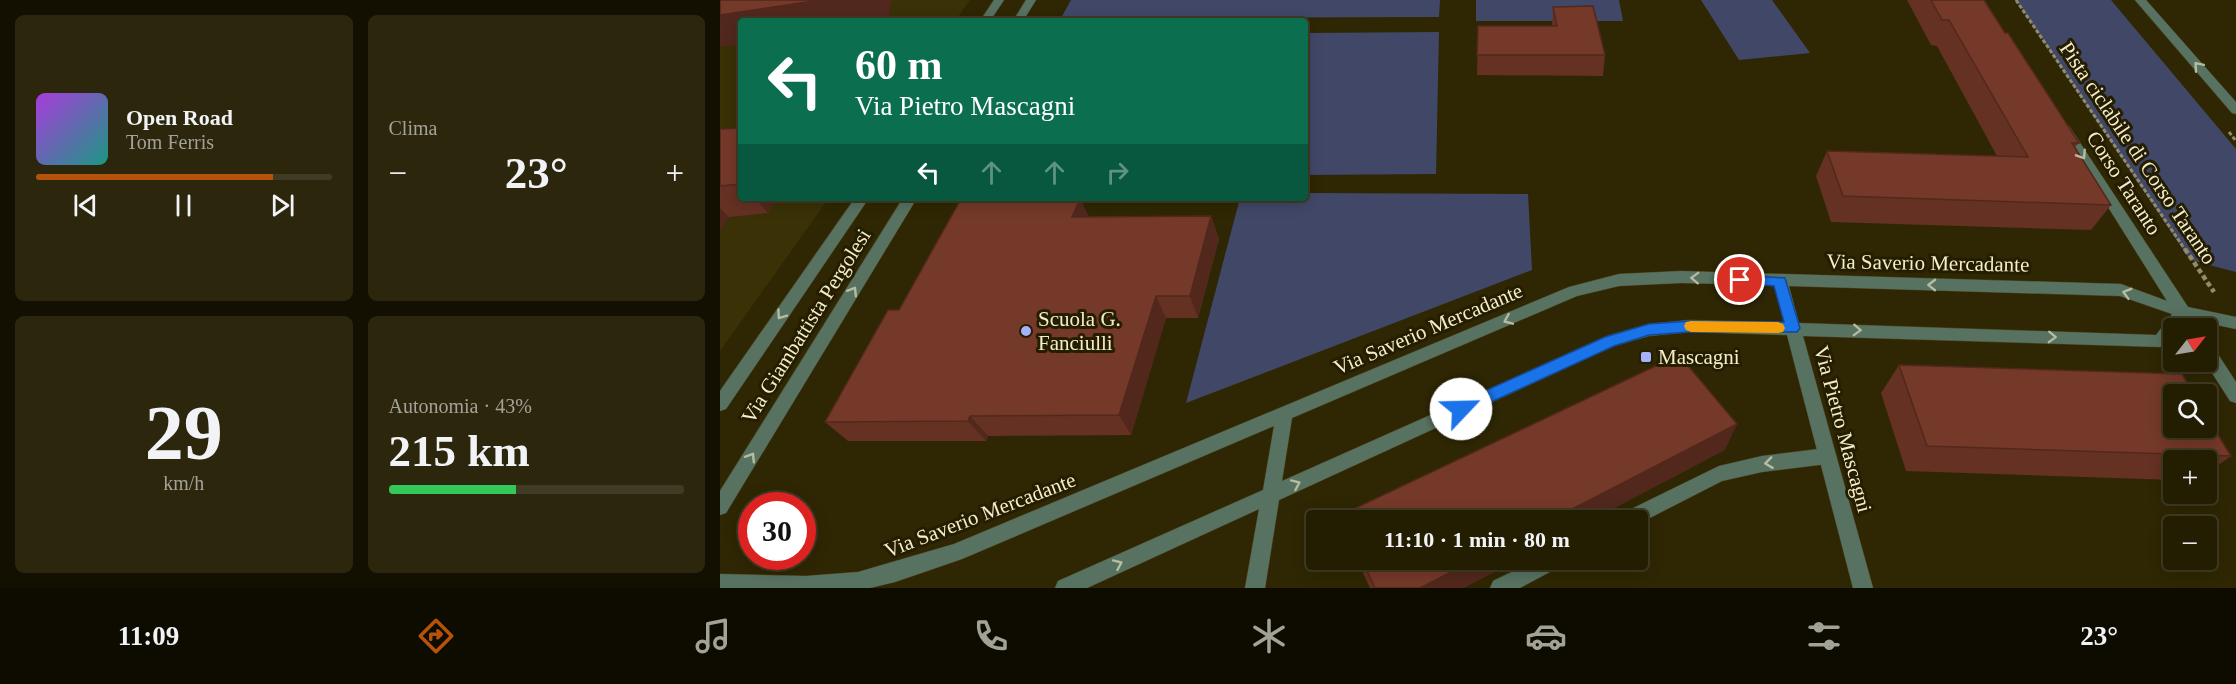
<!DOCTYPE html>
<html lang="it">
<meta charset="utf-8">
<style>
body{margin:0;font-family:"Times New Roman",serif;background:#2b260c;color:#f1f3f6;height:100vh;display:flex;flex-direction:column;font-size:22px;white-space:nowrap}
*{box-sizing:border-box;margin:0}
p{font-size:20px;color:#a3a299}
.icon{flex:none;width:33px;height:33px;fill:none;stroke:currentColor;stroke-width:2;stroke-linecap:round;stroke-linejoin:round}
.map{position:relative;flex:1;overflow:hidden}
.drawer{display:flex;flex-direction:column;gap:15px;padding:15px;background:#131001;width:720px}
.drawer>*{flex:none}
.hud{position:absolute;left:18px;top:18px;width:570px;height:183px;border-radius:6px;box-shadow:0 3px 15px #0003,0 0 0 2px #403b24;background:#0b6e4f;color:#fff;overflow:hidden}
.needle{width:39px;rotate:59deg}
.fabs{position:absolute;left:1443px;top:318px;display:grid;gap:12px}
.fabs a{display:grid;place-items:center;width:54px;height:54px;border-radius:6px;background:#231d02;box-shadow:0 3px 15px #0003,0 0 0 2px #403b24;font-size:30px}
.speed{position:absolute;left:18px;top:492px;display:flex;gap:12px;font-size:30px;font-weight:700;text-align:center}
.speed>*{display:grid;place-content:center;width:78px;height:78px;border-radius:50%;background:#231d02;box-shadow:0 3px 15px #0003,0 0 0 2px #403b24;line-height:1}
.speed .limit{border:9px solid #d22;background:#fff;color:#111}
.pin{position:absolute;display:grid;place-items:center;width:51px;height:51px;color:#fff;margin:-26px;border:3px solid #fff;border-radius:50%;box-shadow:0 2px 6px #0007}
.me{position:absolute;width:66px;margin:-33px;rotate:66deg;stroke-linejoin:round;filter:drop-shadow(0 0 4px #0008)}
.turn{display:flex;align-items:center;gap:21px;height:126px;padding:0 18px;font-size:27px}
.turn .icon{width:78px;height:78px;stroke-width:2.5}
.turn b{display:block;font-size:42px;line-height:51px}
.lanes{display:flex;align-items:center;height:57px;padding:0 18px;background:#0003;justify-content:center;gap:30px;direction:ltr}
.lanes .off{opacity:.35}
.big{font-size:45px;font-weight:700;line-height:1.1}
.drawer .widget{flex:1;display:flex;flex-direction:column;justify-content:center;gap:9px;min-width:0;padding:0 21px;border-radius:9px;background:#2b260c}
.drawer .dial{align-items:center;gap:0}
.dial b{font-size:78px;line-height:1}
.song{display:flex;align-items:center;gap:18px}
.cover{width:72px;height:72px;border-radius:9px;background:linear-gradient(135deg,hsl(280 70% 55%),hsl(170 70% 35%))}
.played{height:6px;border-radius:3px;background:linear-gradient(90deg,#b45309 80%,#403b24 80%)}
.keys{display:flex;justify-content:space-around;direction:ltr}
.heat{display:flex;justify-content:space-between;align-items:center;font-size:33px;direction:ltr}
.charge{height:9px;border-radius:4px;background:linear-gradient(90deg,#34c759 43%,#403b24 0)}
.drawer .tiles{flex:1;display:grid;gap:15px;grid-template-columns:repeat(2,1fr)}
.trip{position:absolute;left:586px;top:510px;width:342px;height:60px;border-radius:6px;background:#231d02;box-shadow:0 3px 15px #0003,0 0 0 2px #403b24;font-weight:700;line-height:60px;text-align:center}
.tab-bar{display:flex;height:96px;justify-content:space-around;align-items:center;background:#0e0c01;color:#a3a299}
.tab-bar .icon{width:42px;height:42px}
.tab-bar .on{color:#b45309}
.tab-bar b{font-size:27px;color:#f1f3f6}
main{display:flex;flex:1;min-height:0}
.map>svg:first-child{display:block}
.built{fill:#3a3106}
.green{fill:#414766}
.lines{fill:none;stroke-linecap:round;stroke-linejoin:round}
.lane-casing{stroke:#4b431f;stroke-width:1}
.street-casing{stroke:#4b431f;stroke-width:1}
.path-far1{stroke:#928b68;stroke-width:3;stroke-dasharray:4 2;stroke-linecap:butt}
.path{stroke:#928b68;stroke-width:4.5;stroke-dasharray:5 3;stroke-linecap:butt}
.lane{fill:#587261;fill-rule:evenodd}
.street{fill:#587261;fill-rule:evenodd}
.wall{fill:#653123}
.shaded-wall{fill:#52281d}
.building{fill:#753929;stroke:#52281d;stroke-width:1.5}
.oneway{stroke:#b6bca1}
.route{fill:#1a73e8;stroke:#114b97;stroke-width:1.5}
.slow{fill:#f59e0b}
.poi-dot{fill:#a5b1fc;stroke:#251d00;stroke-width:2}
.labels{text-anchor:middle;stroke-width:6;stroke-linejoin:round;paint-order:stroke}
.street-label{font-size:21px;fill:#f4edcb;stroke:#251d00}
.poi-label{font-size:21px;fill:#f4edcb;stroke:#251d00;text-anchor:start}
</style>
<main>
<section class="drawer">
<div class="tiles">
<div class="widget">
<div class="song"><i class="cover"></i><div><b>Open Road</b><p>Tom Ferris</p></div></div>
<div class="played"></div>
<div class="keys"><svg class="icon" aria-label="previous" viewBox="0 0 24 24"><path d="M18 5L8 12l10 7zM5 5v14"/></svg><svg class="icon" aria-label="pause" viewBox="0 0 24 24"><path d="M8 5v14M16 5v14"/></svg><svg class="icon" aria-label="next" viewBox="0 0 24 24"><path d="M6 5l10 7-10 7zM19 5v14"/></svg></div>
</div>
<div class="widget"><p>Clima</p>
<div class="heat"><a>−</a><b class="big">23°</b><a>+</a></div>
</div>
<div class="widget dial"><b>29</b><p>km/h</p></div>
<div class="widget"><p>Autonomia · 43%</p><b class="big">215 km</b><div class="charge"></div></div>
</div>
</section>
<div class="map">
<svg width="1516" height="588" viewBox="0 0 1516 588">
<rect width="100%" height="100%" fill="#2f2703"/>
<path class="built" d="M0,0H250L235,21H21V198H109L0,351Z"/>
<path class="green" d="M351,0H720L719,17L341,18Z
M756,0H899L903,21H756Z
M981,0H1052L1090,53L1019,60Z
M1296,0H1391L1516,149V272L1470,260Z
M719,32L716,174L585,175V33Z
M585,193L808,194L812,270L466,403L520,198H585Z"/>
<g class="lines">
<g class="lane-casing">
<path id="lane" d="M1107,448L1113,451L1116,456L1113,461L1107,464L1042,472L1002,481L918,524V520H898L901,514L999,466L1042,456Z
M816,560H843L841,566L800,588H770L773,581Z"/>
</g>
<g class="street-casing">
<path id="street" d="M274,0H284L270,21H260Z
M306,0H316L303,21H293Z
M1415,0H1426L1516,102V114L1512,113Z
M1345,125L1349,126L1468,307L1516,317V329L1477,321L1480,328H1465L1462,324L1458,328H1454C1454,337 1448,345 1440,347L1083,336L1153,588H1133L1067,335L969,332L929,336L894,346L559,500L545,588H525L539,509L367,588H335L338,581L543,490L554,426L242,559L175,582L150,588H0V574L86,576L138,572L234,544L849,287L899,274L961,271L1401,284L1447,301L1339,129ZM961,283L1054,285L1064,323L969,320L929,324L890,335L562,481L572,418L857,296L899,286ZM1069,286L1400,296L1452,314L1436,335L1079,323Z
M135,198H149L6,409L0,411V391Z
M183,198H197L6,513L0,515V491Z
M1486,344L1492,345L1516,382V403L1510,401L1485,362Z"/>
</g>
<path class="path-far1" d="M1296,0L1466,251
M1509,132L1516,141"/>
<path class="path" d="M1465,249L1494,292"/>
<use href="#lane" class="lane"/>
<use href="#street" class="street"/>
</g>
<path class="wall" d="M1187,0H1264L1285,33L1359,143L1355,147L1391,205L1371,230L1111,222L1096,176L1107,151L1277,156L1217,46L1211,45Z
M833,7L885,55L883,76L757,75L758,26H832Z
M21,128V198H57L48,213L9,217L0,230V129Z
M360,199L369,217L491,216L499,239L478,318H446L411,435L268,436L266,441H128L105,422Z
M1179,365L1511,456L1486,474V460H1454V480L1186,471L1161,393Z
M637,560H798L743,588H650Z"/>
<path class="shaded-wall" d="M100,0H172L168,21H21V44L0,47V15Z
M35,198H57L48,213Z
M360,199L371,221L352,217Z
M0,208L9,217L0,230Z
M491,216L499,239L478,318L470,296Z
M436,296L446,318L411,435L399,415Z
M250,416L268,436L266,441L248,421Z
M1017,424L1005,450L872,520H831Z
M755,560H798L743,588H700Z"/>
<path class="building" d="M0,0H100L0,15Z
M1211,0H1264L1285,33H1288L1359,143H1352L1391,205L1123,196L1107,151L1308,157L1229,20H1222Z
M873,6L885,55H757L758,26H837L833,7Z
M21,128V184L0,186V129Z
M241,199H360L352,217L491,216L470,296H436L399,415L250,416L248,421L105,422L168,310H179Z
M959,355L1017,424L831,520H624L621,515Z
M1179,365L1462,374L1474,394H1454V428H1486V415L1511,456L1207,446Z
M642,560H755L700,588H655Z"/>
<defs><path id="oneway-chevron" d="M-2-3.5L2.5 0L-2 3.5" fill="none" stroke-width="1.6" stroke-linecap="round" stroke-linejoin="round" transform="scale(1.5)"/></defs>
<g class="oneway">
<use href="#oneway-chevron" transform="translate(1478 66) rotate(-131)"/>
<use href="#oneway-chevron" transform="translate(1362 155) rotate(57)"/>
<use href="#oneway-chevron" transform="translate(975 278) rotate(-178)"/>
<use href="#oneway-chevron" transform="translate(1212 285) rotate(-179)"/>
<use href="#oneway-chevron" transform="translate(133 291) rotate(-58)"/>
<use href="#oneway-chevron" transform="translate(1407 293) rotate(-164)"/>
<use href="#oneway-chevron" transform="translate(61 315) rotate(125)"/>
<use href="#oneway-chevron" transform="translate(788 320) rotate(157)"/>
<use href="#oneway-chevron" transform="translate(1137 330) rotate(2)"/>
<use href="#oneway-chevron" transform="translate(1332 337) rotate(2)"/>
<use href="#oneway-chevron" transform="translate(31 457) rotate(-58)"/>
<use href="#oneway-chevron" transform="translate(1049 463) rotate(173)"/>
<use href="#oneway-chevron" transform="translate(576 484) rotate(-24)"/>
<use href="#oneway-chevron" transform="translate(398 564) rotate(-24)"/>
</g>
<path class="route" d="M1020,275L1065,278L1080,328L1077,332H969L929,335L894,346L747,413L741,415L736,413L734,409L736,404L885,337L929,324L969,321L1064,322L1054,286L1015,283L1013,280Z"/>
<path class="slow" d="M971,321L1058,322L1063,324L1065,328L1063,332L1058,333L971,332L966,330L964,326L966,322Z"/>
<g class="poi-dot">
<circle cx="306" cy="331" r="6"/>
<rect x="920" y="351" width="12" height="12" rx="3"/>
</g>
<g class="labels">
<g class="street-label">
<text transform="translate(1418 153) rotate(56)" y="7">Pista ciclabile di Corso Taranto</text>
<text transform="translate(1404 183) rotate(57)" y="7">Corso Taranto</text>
<text transform="translate(1208 263) rotate(1)" y="7">Via Saverio Mercadante</text>
<text transform="translate(86 326) rotate(-58)" y="7">Via Giambattista Pergolesi</text>
<text transform="translate(708 329) rotate(-23)" y="7">Via Saverio Mercadante</text>
<text transform="translate(1123 429) rotate(75)" y="7">Via Pietro Mascagni</text>
<text transform="translate(260 515) rotate(-21)" y="7">Via Saverio Mercadante</text>
</g>
<g class="poi-label">
<text x="318" y="326">Scuola G.<tspan x="318" dy="24">Fanciulli</tspan></text>
<text x="938" y="364">Mascagni</text>
</g>
</g>
</svg>
<div class="fabs">
<a><svg class="needle" viewBox="-14 -14 28 28"><path d="M0-13l5 13h-10z" fill="#e53935"/><path d="M0 13l5-13h-10z" fill="#a3a299"/></svg></a>
<a><svg class="icon" aria-label="search" viewBox="0 0 24 24"><circle cx="10" cy="10" r="6"/><path d="M15 15l6 6"/></svg></a>
<a>+</a>
<a>−</a>
</div>
<div class="speed"><div class="limit">30</div></div>
<div class="pin" style="left:1020px;top:280px;background:#d93025"><svg class="icon" aria-label="arrive" viewBox="0 0 24 24"><path d="M6 21V4h12l-3 4 3 4H6"/></svg></div>
<svg class="me" style="left:741px;top:409px" viewBox="-20 -20 40 40"><circle r="19" fill="#fff"/><path d="M0-13L10 11 0 6-10 11z" fill="#1a73e8"/></svg>
<div class="trip">11:10 · 1 min · 80 m</div>
<div class="hud">
<div class="turn"><svg class="icon" aria-label="left" viewBox="0 0 24 24"><path d="M17 20v-9H6M10 6l-5 5 5 5"/></svg><div><b>60 m</b>Via Pietro Mascagni</div></div>
<div class="lanes"><svg class="icon" aria-label="left" viewBox="0 0 24 24"><path d="M17 20v-9H6M10 6l-5 5 5 5"/></svg><svg class="icon off" aria-label="ahead" viewBox="0 0 24 24"><path d="M12 20V5M6 11l6-6 6 6"/></svg><svg class="icon off" aria-label="ahead" viewBox="0 0 24 24"><path d="M12 20V5M6 11l6-6 6 6"/></svg><svg class="icon off" aria-label="right" viewBox="0 0 24 24"><path d="M7 20v-9h11M14 6l5 5-5 5"/></svg></div>
</div>
</div>
</main>
<nav class="tab-bar">
<b>11:09</b>
<svg class="icon on" aria-label="directions" viewBox="0 0 24 24"><path d="M12 3l9 9-9 9-9-9zM9 14v-3h6M13 9l2 2-2 2"/></svg>
<svg class="icon" aria-label="music" viewBox="0 0 24 24"><path d="M9 18V5l10-2v13"/><circle cx="6" cy="18" r="3"/><circle cx="16" cy="16" r="3"/></svg>
<svg class="icon" aria-label="phone" viewBox="0 0 24 24"><path d="M5 4h4l2 5-3 2q2 4 5 5l2-3 5 2v4C11 20 4 13 5 4z"/></svg>
<svg class="icon" aria-label="climate" viewBox="0 0 24 24"><path d="M12 3v18M4 7l16 10M4 17L20 7"/></svg>
<svg class="icon" aria-label="car" viewBox="0 0 24 24"><path d="M5 17H2v-5l4-1 3-4h7l3 4 3 1v5h-3M9 17h6M6 11h13"/><circle cx="7" cy="17" r="2"/><circle cx="17" cy="17" r="2"/></svg>
<svg class="icon" aria-label="filters" viewBox="0 0 24 24"><path d="M4 7h16M4 17h16"/><circle cx="9" cy="7" r="2"/><circle cx="15" cy="17" r="2"/></svg>
<b>23°</b>
</nav>
